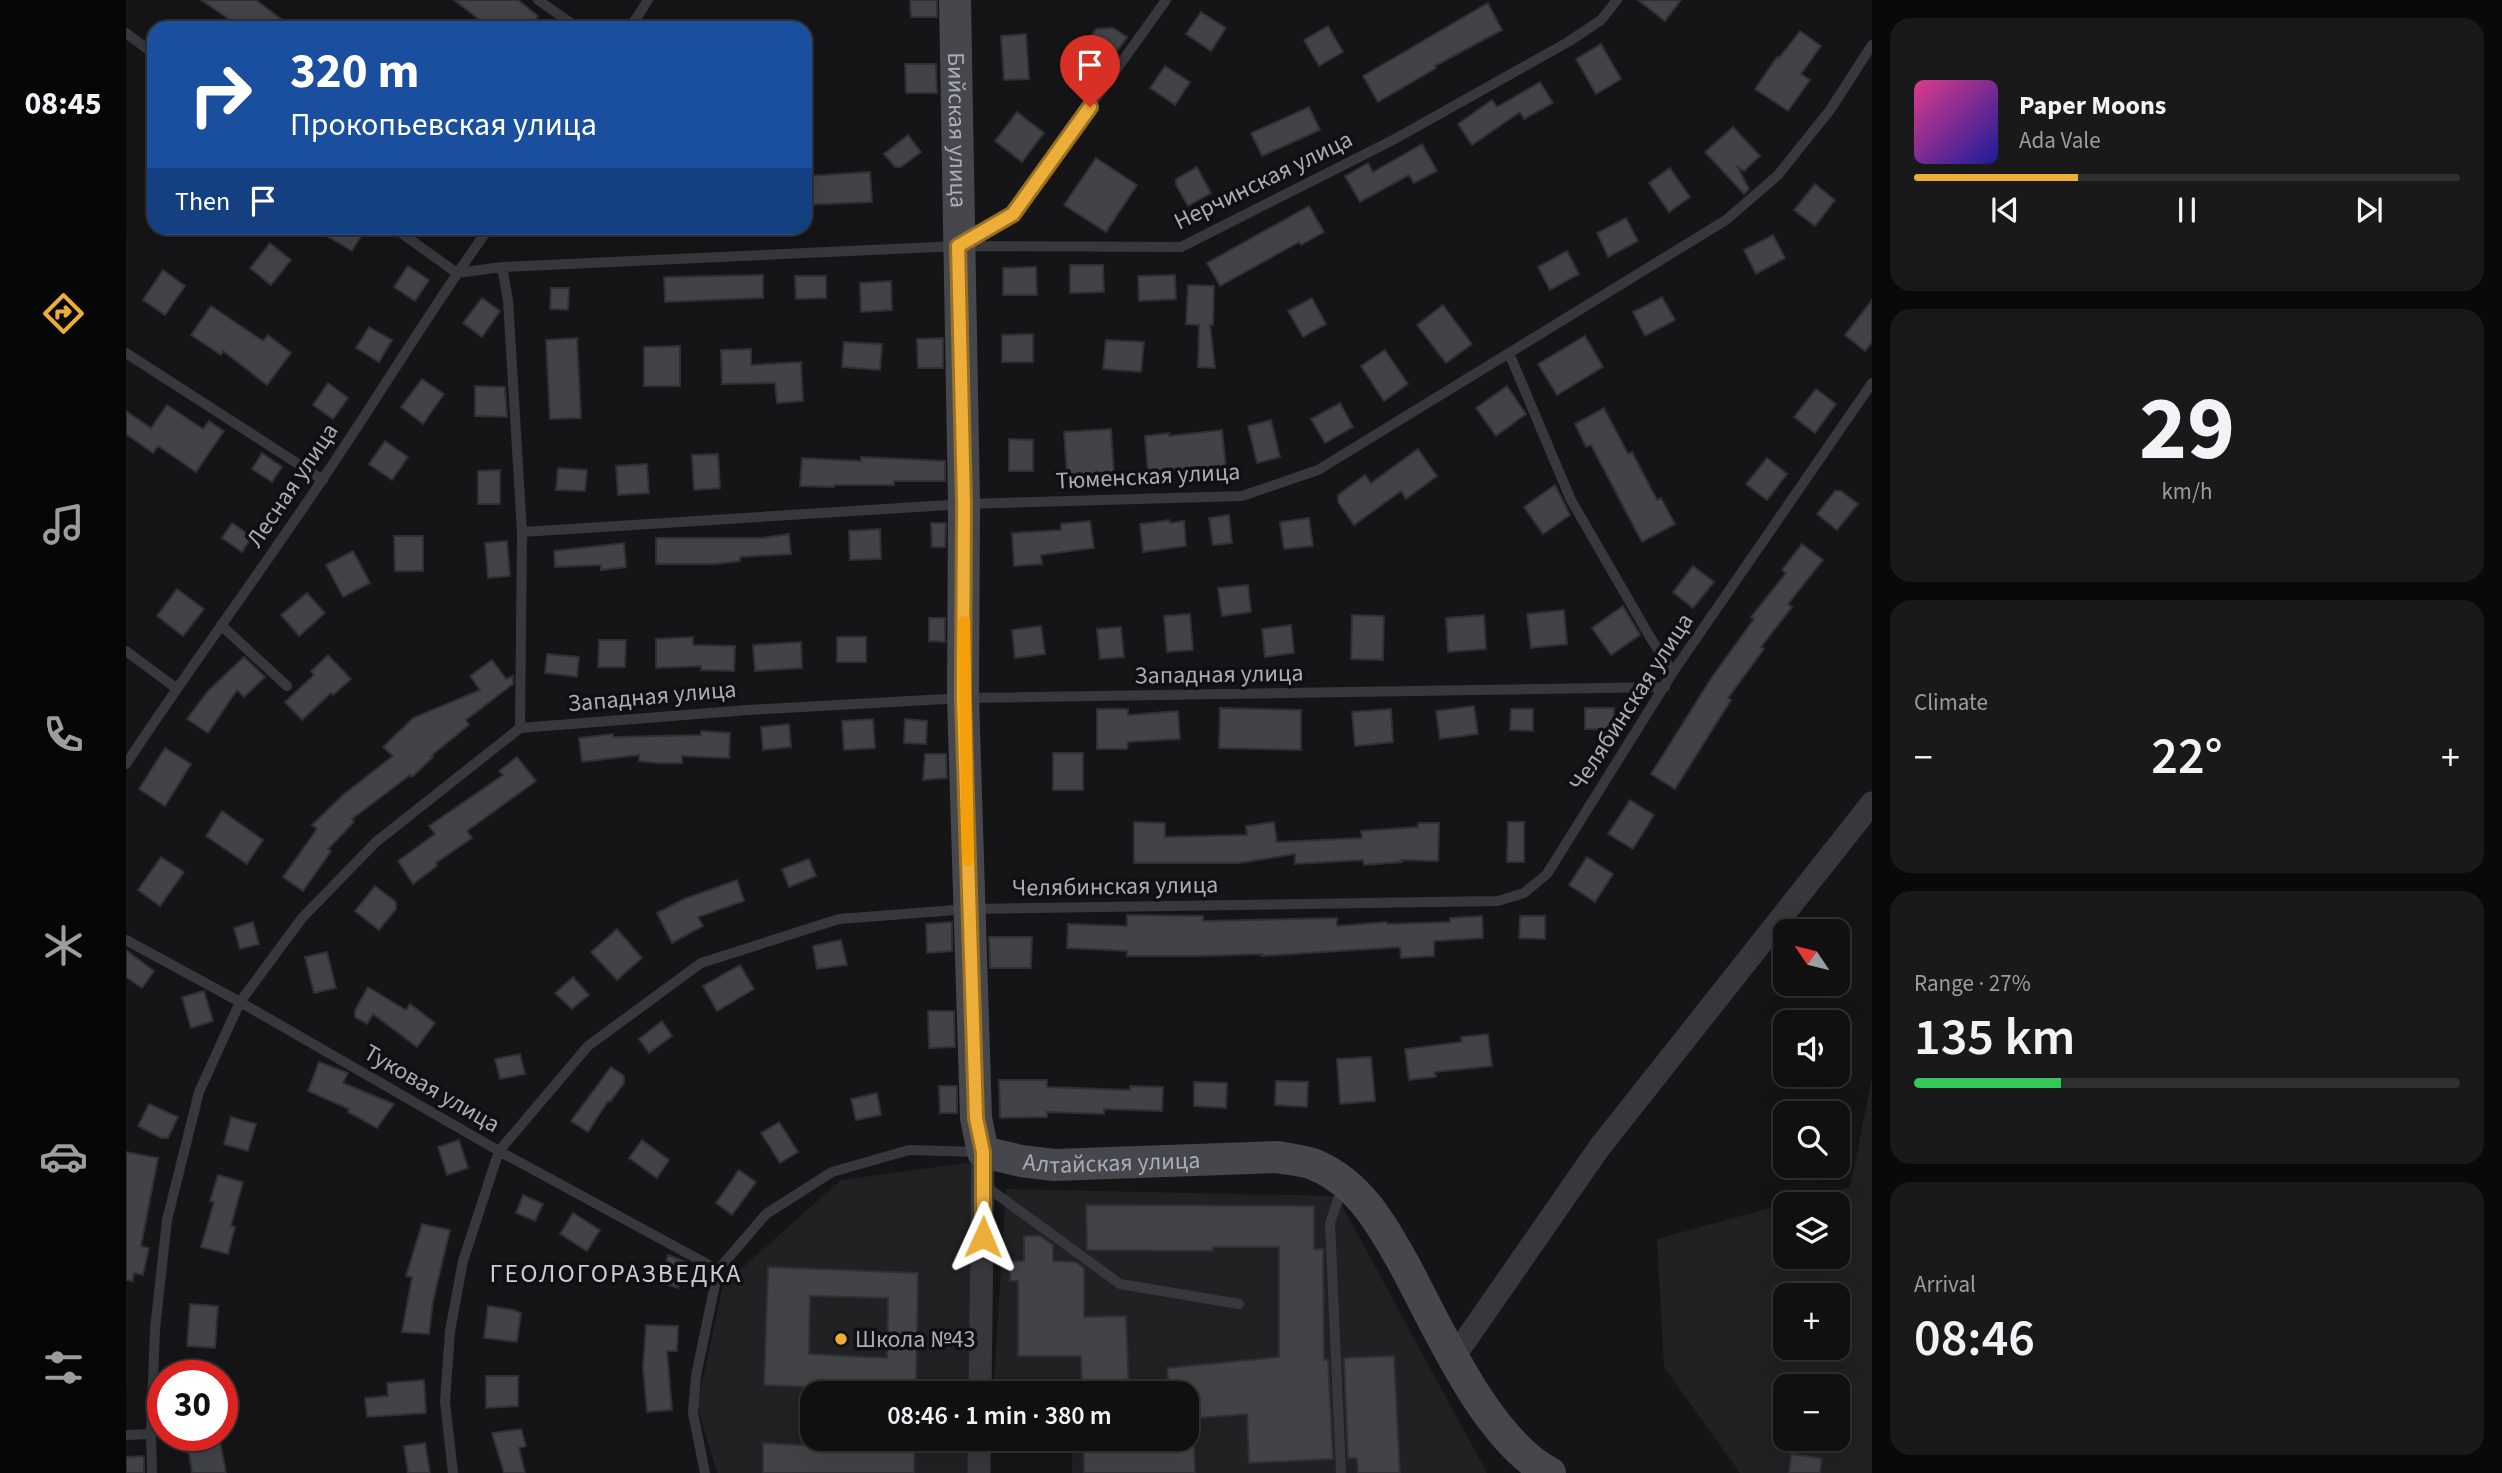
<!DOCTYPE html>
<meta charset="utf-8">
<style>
body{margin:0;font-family:"Source Sans 3",sans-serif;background:#19191a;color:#f1f3f6;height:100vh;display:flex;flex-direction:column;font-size:26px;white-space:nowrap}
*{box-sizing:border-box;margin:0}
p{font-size:23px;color:#9c9d9f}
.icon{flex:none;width:38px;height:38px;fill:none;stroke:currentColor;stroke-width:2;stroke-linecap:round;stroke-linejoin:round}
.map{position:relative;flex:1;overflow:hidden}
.details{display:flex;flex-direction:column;gap:18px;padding:18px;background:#090909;width:630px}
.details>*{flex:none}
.banner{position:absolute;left:21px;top:21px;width:665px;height:214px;border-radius:21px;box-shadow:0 7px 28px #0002,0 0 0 2px #303031;background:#1a4fa0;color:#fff;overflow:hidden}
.needle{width:46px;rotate:305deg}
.fabs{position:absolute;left:1647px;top:919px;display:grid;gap:14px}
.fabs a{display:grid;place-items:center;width:77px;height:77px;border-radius:14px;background:#101011;box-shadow:0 7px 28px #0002,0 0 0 2px #303031;font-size:35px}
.speed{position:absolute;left:21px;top:1360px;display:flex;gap:14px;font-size:35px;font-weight:700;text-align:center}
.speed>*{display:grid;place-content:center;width:91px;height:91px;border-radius:50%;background:#101011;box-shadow:0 7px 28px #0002,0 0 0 2px #303031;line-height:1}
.speed .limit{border:10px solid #d22;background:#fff;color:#111}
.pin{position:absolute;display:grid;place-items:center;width:60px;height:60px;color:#fff;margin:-72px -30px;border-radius:50% 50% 50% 0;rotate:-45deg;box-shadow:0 0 7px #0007}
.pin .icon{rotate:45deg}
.me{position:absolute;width:77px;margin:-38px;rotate:1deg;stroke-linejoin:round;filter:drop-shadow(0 0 5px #0008)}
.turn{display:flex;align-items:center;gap:24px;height:147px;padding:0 28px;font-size:32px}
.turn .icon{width:91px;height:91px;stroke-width:2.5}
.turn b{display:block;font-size:49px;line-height:60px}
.then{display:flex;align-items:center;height:66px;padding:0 28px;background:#0003;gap:14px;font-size:26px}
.big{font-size:52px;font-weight:600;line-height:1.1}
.details .widget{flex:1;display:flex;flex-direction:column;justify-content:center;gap:10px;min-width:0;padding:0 24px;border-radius:21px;background:#19191a}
.details .dial{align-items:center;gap:0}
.dial b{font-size:91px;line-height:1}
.song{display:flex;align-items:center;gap:21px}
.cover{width:84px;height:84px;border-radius:10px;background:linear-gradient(135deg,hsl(330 70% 55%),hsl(240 70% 35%))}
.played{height:7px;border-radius:4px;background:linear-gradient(90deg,#ecae39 30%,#303031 30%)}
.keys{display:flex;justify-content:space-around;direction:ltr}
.heat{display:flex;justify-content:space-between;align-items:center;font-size:38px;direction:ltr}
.charge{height:10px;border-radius:5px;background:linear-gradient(90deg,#34c759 27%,#303031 0)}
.trip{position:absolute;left:674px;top:1381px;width:399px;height:70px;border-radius:21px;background:#101011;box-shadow:0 7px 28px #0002,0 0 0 2px #303031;font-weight:600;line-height:70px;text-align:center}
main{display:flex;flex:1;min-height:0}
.tabs{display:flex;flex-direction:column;width:126px;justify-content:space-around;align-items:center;background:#060607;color:#9c9d9f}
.tabs .icon{width:49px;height:49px}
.tabs .on{color:#ecae39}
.tabs b{font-size:32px;color:#f1f3f6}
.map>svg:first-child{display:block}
.built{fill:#212124;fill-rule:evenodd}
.building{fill:#424347;stroke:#2f3033;stroke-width:2;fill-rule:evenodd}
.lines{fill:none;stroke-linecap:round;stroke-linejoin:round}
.lane{stroke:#37383c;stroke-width:10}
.street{stroke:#37383c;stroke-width:23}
.secondary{stroke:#45474c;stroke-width:32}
.route-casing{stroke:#997125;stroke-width:18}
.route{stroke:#ecae39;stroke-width:12}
.slow{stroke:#f59e0b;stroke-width:12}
.poi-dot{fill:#ecae39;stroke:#101012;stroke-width:2.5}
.labels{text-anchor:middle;stroke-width:7;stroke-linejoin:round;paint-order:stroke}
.street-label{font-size:24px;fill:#a8adb7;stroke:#101012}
.poi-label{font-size:24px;fill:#a8adb7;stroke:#101012;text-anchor:start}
.neighbourhood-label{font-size:26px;letter-spacing:2px;fill:#c9ccd3;stroke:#101012}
</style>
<main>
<nav class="tabs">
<b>08:45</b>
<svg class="icon on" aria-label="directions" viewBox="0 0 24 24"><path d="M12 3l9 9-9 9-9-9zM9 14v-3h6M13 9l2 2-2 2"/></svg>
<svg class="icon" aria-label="music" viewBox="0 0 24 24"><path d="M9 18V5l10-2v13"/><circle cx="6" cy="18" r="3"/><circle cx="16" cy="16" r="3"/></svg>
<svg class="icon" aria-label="phone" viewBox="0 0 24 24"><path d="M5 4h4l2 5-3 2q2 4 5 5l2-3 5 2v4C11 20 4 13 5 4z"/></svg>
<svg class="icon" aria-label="climate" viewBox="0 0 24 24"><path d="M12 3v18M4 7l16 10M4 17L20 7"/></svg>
<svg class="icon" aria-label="car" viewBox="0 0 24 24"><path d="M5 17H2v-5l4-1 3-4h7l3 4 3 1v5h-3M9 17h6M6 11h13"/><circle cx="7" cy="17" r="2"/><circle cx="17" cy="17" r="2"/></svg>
<svg class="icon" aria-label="filters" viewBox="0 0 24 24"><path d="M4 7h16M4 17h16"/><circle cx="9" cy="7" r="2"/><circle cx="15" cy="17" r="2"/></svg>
</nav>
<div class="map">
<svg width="1746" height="1473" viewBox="0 0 1746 1473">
<rect width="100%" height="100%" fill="#151517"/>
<path class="built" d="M1746,1078V1473H1614L1538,1367L1531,1239L1659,1204V1256H1712V1204H1661L1724,1187ZM1659,1295H1712V1348H1659ZM1659,1386H1712V1438H1659Z
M848,1162L844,1393H686V1438L843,1439L842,1473H591L571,1406L597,1285L715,1180Z
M880,1189L1211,1196L1361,1473H946L945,1439L1060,1438V1393H943L942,1383L868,1381Z"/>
<path class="building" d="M75,0H130L167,28H116Z
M328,0H392L412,16L403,28H364Z
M784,0H811V17H785Z
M1512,0H1555L1539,21Z
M1362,3L1376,30L1309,66L1310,68L1252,102L1237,76Z
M1075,12L1100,28L1085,51L1060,34Z
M1202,26L1217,52L1193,66L1178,40Z
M987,28L1001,37L985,60L960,43L970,29Z
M1674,31L1695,46L1675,74L1684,80L1662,111L1629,89L1651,57L1653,58Z
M900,34L903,79L878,80L875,36Z
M1475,44L1495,79L1470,94L1450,59Z
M779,64H810L811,93H780Z
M1039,66L1064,82L1049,105L1024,88Z
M1414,82L1427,103L1398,119L1394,112L1346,145L1332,124L1366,100L1371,107Z
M1183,107L1194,130L1136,156L1125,133Z
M891,112L918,133L896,162L869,141Z
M1607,127L1634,156L1618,171L1611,166L1623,189L1618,194L1579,152Z
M782,135L795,152L775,167H769L758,154Z
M1296,144L1311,171L1288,183L1283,175L1234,202L1219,176L1242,163L1247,172Z
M970,158L1011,185L980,232L938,205Z
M1071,167L1085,193L1062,206L1050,185V179Z
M1544,168L1564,197L1543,212L1523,183Z
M744,172L746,202L679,205V176Z
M1689,184L1709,200L1689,226L1668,210Z
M1183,206L1198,232L1175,245L1173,242L1094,286L1081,263Z
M1500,218L1512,241L1482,257L1471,233Z
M187,228H240L226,251Z
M1647,235L1659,258L1630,274L1618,250Z
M144,243L165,260L145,285L124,268Z
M1441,251L1453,274L1424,290L1412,267Z
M944,265H977L978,292L944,293Z
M282,266L303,280L289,301L268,287Z
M910,267L911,295H877V268Z
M37,270L59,286L39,315L17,300Z
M637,275V298L539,302L538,277Z
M1049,275L1050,299L1013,301L1012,276Z
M669,276H700V298L670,299Z
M765,281L766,310L735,312L734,283Z
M1062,285L1088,286L1087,325H1084L1089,368L1072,367L1073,325L1060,324Z
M425,288H443L442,310L424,309Z
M1536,297L1549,320L1519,336L1507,312Z
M356,298L374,311L356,337L337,323Z
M1186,298L1200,324L1177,337L1162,311Z
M1746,300V342L1739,351L1719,335Z
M1317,305L1346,344L1320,363L1291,325Z
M85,306L137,341L142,335L165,353L141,385L97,351L95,355L65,335Z
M243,327L266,340L253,362L230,348Z
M907,334V362H876V335Z
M1459,336L1477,367L1431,395L1412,364Z
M451,338L455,418L424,419L420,340Z
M817,338V368H792L791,339Z
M980,340L1018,342L1015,372L977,369Z
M718,342L756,344L754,370L716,367Z
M554,346V386H518V347Z
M625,349V365L675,362L677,401L651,403L649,383L596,384L595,350Z
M1259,350L1282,384L1258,401L1235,366Z
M296,379L318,394L297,424L275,407Z
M202,383L222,398L207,419L187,405Z
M349,386L379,387L381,417L349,416Z
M1381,386L1400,414L1370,436L1350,408Z
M1690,389L1710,404L1689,433L1668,417Z
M1214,403L1227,427L1199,443L1185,419Z
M41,405L77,429L83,421L98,431L70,472L32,446L27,453L0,434V411L25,428Z
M1478,408L1502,454L1506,452L1531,500L1535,498L1549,524L1516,542L1465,445L1460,447L1449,424Z
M1145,420L1154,457L1131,463L1122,426Z
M985,429L988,473L941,475L938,432Z
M1096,430L1100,468L1022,473L1019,436L1043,433V436Z
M883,439L907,440V471H883Z
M259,441L282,457L266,480L243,464Z
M1292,449L1311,476L1280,499L1275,491L1228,525L1212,502V495L1239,475L1245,483Z
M136,453L156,467L146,482L126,469Z
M592,454L594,488L568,490L566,455Z
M735,457L819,461V481H768V485H708V487L674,486L676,458L735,461Z
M1641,458L1661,474L1641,500L1620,484Z
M521,464L523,493L492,495L490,466Z
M432,468L461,470L459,491L430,490Z
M374,470V504H352V471Z
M1429,485L1444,515L1417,534L1398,507Z
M1709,491H1715L1732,504L1711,530L1691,514Z
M1103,515L1106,543L1087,545L1083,518Z
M1183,518L1187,546L1158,549L1154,522Z
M1043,520L1044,523L1058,521L1060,546L1017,552L1014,524Z
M964,521L968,548L915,555L916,564L888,566L886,533L935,530V524Z
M106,523L126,537L116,552L96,538Z
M805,523H820L819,547H806Z
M754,529L755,559L724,560L723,531Z
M663,534L665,554L614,557V561L590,564H530V538H636Z
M268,536H297V571H269Z
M381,541L384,576L362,578L359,543Z
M498,543L500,567L475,570V565L429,567L428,551Z
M1676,544L1697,560L1662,604L1666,607L1635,647L1638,649L1602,698L1605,700L1549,789L1525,774L1586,677L1628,619L1625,617L1660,573L1656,570Z
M227,551L244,583L217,597L200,565Z
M1567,566L1588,582L1567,608L1547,592Z
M1122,585L1125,612L1096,616L1092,588Z
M51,589L78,609L57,636L31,616Z
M181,593L199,613L173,636L155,615Z
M1497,606L1514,635L1485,655L1466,628Z
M1438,610L1441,644L1405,648L1401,614Z
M1064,614L1067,650L1041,652L1038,616Z
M1226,615L1258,616L1257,660L1225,659Z
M1358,615L1360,649L1322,652L1320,618Z
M803,618H819V642L803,641Z
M1165,625L1168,653L1139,657L1136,629Z
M915,626L919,654L889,658L886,630Z
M995,627L998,657L974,659L971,629Z
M567,637V645L609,646L608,671L575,670V666L530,668V639Z
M711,637H740V662H711Z
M473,640H500L499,667H472Z
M675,642L676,668L629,671L627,645Z
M421,654L453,657L451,677L419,673Z
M202,655L225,679L207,695L205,693L176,720L159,702L188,675L185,671Z
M118,657L139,677L118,697L111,690L82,733L61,719L82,691Z
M366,660L380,679L387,676V684L340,720L343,725L305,756L307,757L286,777L284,775L226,819L228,822L202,849L205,851L177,891L157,877L191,829L186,825L218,794L267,756L257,747L287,718L354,690L344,676Z
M1348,706L1352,734L1314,739L1310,711Z
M1094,708L1175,710V750L1093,748Z
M1459,708H1488V729H1459Z
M971,709H1002V715L1052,711L1054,739L1002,742L1001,749H971Z
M1265,709L1267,742L1229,746L1226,712Z
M1385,709H1407V731L1384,730Z
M747,719L749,748L718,750L716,721Z
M779,719L801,721L800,744L778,743Z
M663,724L665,747L637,750L635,727Z
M575,731L604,733L603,758L556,756V763H531L513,761V755L456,762L453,738L487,734V737L575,735Z
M39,748L65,764L39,806L13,789Z
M927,753H957V790H927Z
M799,754H820L821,778L797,780Z
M391,757L410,781L341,831L346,838L310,863L311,866L287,884L272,861L309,834L303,826L377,775L373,771Z
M1504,800L1528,815L1507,849L1482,834Z
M96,811L137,840L121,864L80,836Z
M1008,822L1039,823V837L1121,835L1120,826L1148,822L1151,842L1236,838L1235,831L1292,827V823H1313L1312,861L1275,860L1276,862L1238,865L1237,860L1169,864V854L1113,863H1008Z
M1382,822H1398V862H1381Z
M35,857L58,872L34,906L12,890Z
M1461,857L1487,874L1469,902L1443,885Z
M683,859L690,876L663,887L656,869Z
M611,880L618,901L572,917L577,926L546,943L531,913L558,899Z
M249,886L270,902V909L253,930L229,911Z
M1001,915L1077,916V921L1211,918V926L1261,922V924L1324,922V918L1356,916L1357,938L1308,941V956L1275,958L1274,947L1136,956V954L1075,956H1001V951L941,948L942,924L1001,926Z
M1394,916H1419V939L1393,938Z
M127,922L133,944L114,949L108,928Z
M826,922V951L801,953L800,924Z
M491,929L516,958L491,980L465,952Z
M863,937H906L905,968H864Z
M715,940L721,965L691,969L687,946Z
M0,950L28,971L16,988L0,977Z
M201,952L210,988L188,993L179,957Z
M614,965L628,989L591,1011L577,986Z
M447,977L463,995L446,1009L429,993Z
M242,987L280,1010L284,1004L309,1023L291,1047L247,1014L241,1024L229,1017V1010Z
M78,991L87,1021L65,1028L56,997Z
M802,1011H828L829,1047L803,1048Z
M536,1021L546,1036L523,1053L513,1039Z
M1362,1034L1366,1066L1309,1072L1310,1077L1283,1080L1279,1049L1336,1042L1335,1037Z
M394,1054L399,1074L374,1079L369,1059Z
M1245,1057L1249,1101L1214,1104L1211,1059Z
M193,1062L222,1073L217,1083L268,1104L251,1128L222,1112L223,1109L182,1091Z
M485,1067L498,1076V1083L484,1102L482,1101L462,1132L445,1121Z
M873,1080H921V1087L1004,1090V1086L1037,1087L1036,1111L978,1109V1114L921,1112V1117L874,1118Z
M1150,1081L1182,1082L1181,1107L1149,1105Z
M1068,1082L1101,1083L1100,1108L1068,1106Z
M813,1086H831V1113H814Z
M751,1093L755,1115L730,1120L725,1099Z
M23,1104L52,1117L42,1138H35L12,1126Z
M105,1117L130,1124L122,1151L98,1144Z
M653,1122L672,1152L654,1163L635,1133Z
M333,1140L342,1168L321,1175L312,1147Z
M516,1140L543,1160L531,1178L503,1158Z
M0,1152L32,1158L15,1246L23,1248L17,1275L8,1273L7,1281L0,1280Z
M613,1170L630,1182L606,1215L590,1203Z
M92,1175L117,1182L105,1226L109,1227L102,1254L75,1247L88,1202L84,1201Z
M397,1195L417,1204L409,1221L390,1213Z
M960,1205L1188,1206V1249H1197L1198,1360L1202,1359L1207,1459L1123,1463L1121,1414L1060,1419V1393H1043L1041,1368L1153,1357V1247H1087V1251L961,1250Z
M447,1213L474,1230L461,1251L434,1234Z
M296,1224L324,1230L307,1301L303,1334L276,1332L286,1277L280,1276Z
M898,1236H914L927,1245V1261L950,1262L958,1268V1317L1000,1316L1003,1393H956L955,1356H892V1281H884V1261H898Z
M542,1255L560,1262L552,1288L534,1282Z
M642,1267L792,1273L790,1393H753V1390L638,1385ZM684,1296L762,1298L761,1358L683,1354Z
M64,1304L92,1306L89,1348L61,1346Z
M362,1306L388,1310L395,1313L391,1342L358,1338Z
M520,1325L552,1326L551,1351H541L546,1410L521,1412L517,1368Z
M1268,1356L1274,1473H1232L1231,1458H1222L1218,1358Z
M360,1376H392V1406L360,1408Z
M298,1380L300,1413L241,1417L239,1398L262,1396L261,1383Z
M395,1429L400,1446L393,1448L399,1473H378L366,1433Z
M60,1435H93L100,1473H66Z
M753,1438H789L788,1473H637V1443L753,1449Z
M957,1438H1004V1442L1068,1439L1069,1473H958Z
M299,1443L304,1473H282L278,1446Z
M1665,1454L1696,1458L1694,1473H1663Z
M18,1456V1473H0V1457Z"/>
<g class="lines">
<path class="lane" d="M412,0L452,28
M504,28L522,0
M0,33L28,54
M268,228L331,273L376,267L832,246L1055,247L1267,140L1442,42L1475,20L1491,0
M839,243L887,214L1040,0
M376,267L382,300L396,532L394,728
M0,353L197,480
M1383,353L1445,500L1524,637L1547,672
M396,532L838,504L1116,496L1192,470L1600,220L1652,175L1704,110L1746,45
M95,625L161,686
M0,651L50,688
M0,764C63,668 132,576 196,480C253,396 304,310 363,228
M0,940L114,1002L373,1151L592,1270
M858,1185L994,1284L1113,1304
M0,1435L25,1434
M26,1473L25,1434L29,1329L41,1220L73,1092L114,1002L176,918L250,842L394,728L622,710L837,698L1539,687
M327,1473L319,1402L324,1331L337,1261L373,1151L462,1046L575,963L713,919L843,909L1372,901L1398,893L1421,874L1547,672L1746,383
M579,1473L567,1413L570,1376L592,1270L640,1214L706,1172L783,1150L853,1152
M1215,1473L1204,1223L1216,1188"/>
<path class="street" d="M1328,1357L1473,1148L1746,803
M854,1393L857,1152
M853,1473V1438"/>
<path class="secondary" id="s1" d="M829,0L838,504L837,698L850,1118L857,1152L895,1161L928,1165L1152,1157C1164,1160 1178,1160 1189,1165C1233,1183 1257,1226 1279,1266C1313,1329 1360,1439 1424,1473"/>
</g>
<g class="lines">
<g class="route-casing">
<path id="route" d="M857,1237V1152L850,1118L837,698L838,504L832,246L887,214L964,107"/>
</g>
<use href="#route" class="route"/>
<path class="slow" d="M838,622L842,860"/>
</g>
<circle class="poi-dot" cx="715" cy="1339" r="7"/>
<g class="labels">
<g class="street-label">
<text dy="8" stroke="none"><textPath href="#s1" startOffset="130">Бийская улица</textPath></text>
<text transform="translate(1137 180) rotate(-26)" y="8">Нерчинская улица</text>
<text transform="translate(1022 476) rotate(-3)" y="8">Тюменская улица</text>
<text transform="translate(166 485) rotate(-56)" y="8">Лесная улица</text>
<text transform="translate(1093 674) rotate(-1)" y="8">Западная улица</text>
<text transform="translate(526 696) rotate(-5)" y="8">Западная улица</text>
<text transform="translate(1505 702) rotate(-57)" y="8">Челябинская улица</text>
<text transform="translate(989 886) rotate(-1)" y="8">Челябинская улица</text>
<text transform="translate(306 1088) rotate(30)" y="8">Туковая улица</text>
<text dy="8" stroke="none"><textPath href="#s1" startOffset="1283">Алтайская улица</textPath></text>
</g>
<g class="poi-label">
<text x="729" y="1347">Школа №43</text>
</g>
<g class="neighbourhood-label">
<text x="490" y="1282">ГЕОЛОГОРАЗВЕДКА</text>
</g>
</g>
</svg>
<div class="fabs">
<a><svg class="needle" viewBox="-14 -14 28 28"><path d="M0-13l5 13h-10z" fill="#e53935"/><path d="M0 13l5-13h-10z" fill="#9c9d9f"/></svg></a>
<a><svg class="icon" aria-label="sound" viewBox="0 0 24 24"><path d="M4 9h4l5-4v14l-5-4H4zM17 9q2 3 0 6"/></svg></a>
<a><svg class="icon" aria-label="search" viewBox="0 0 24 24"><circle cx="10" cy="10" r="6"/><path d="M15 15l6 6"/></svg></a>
<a><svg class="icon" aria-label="layers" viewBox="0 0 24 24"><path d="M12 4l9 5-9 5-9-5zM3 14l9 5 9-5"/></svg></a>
<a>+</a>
<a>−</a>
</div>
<div class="speed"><div class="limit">30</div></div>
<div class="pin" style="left:964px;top:107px;background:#d93025"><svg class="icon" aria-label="arrive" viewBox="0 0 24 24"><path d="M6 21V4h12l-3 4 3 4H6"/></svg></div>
<svg class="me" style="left:857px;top:1237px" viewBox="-20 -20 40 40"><path d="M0-17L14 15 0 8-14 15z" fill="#ecae39" stroke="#fff" stroke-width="4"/></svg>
<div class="trip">08:46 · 1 min · 380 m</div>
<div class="banner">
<div class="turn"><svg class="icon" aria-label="right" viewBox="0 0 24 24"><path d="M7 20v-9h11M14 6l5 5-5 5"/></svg><div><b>320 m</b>Прокопьевская улица</div></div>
<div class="then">Then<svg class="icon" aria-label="arrive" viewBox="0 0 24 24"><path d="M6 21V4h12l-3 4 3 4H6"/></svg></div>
</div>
</div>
<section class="details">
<div class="widget">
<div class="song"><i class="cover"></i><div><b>Paper Moons</b><p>Ada Vale</p></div></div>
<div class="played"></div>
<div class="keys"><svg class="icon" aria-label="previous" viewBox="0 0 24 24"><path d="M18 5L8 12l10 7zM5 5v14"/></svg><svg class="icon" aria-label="pause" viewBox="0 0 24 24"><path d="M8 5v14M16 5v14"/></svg><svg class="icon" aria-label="next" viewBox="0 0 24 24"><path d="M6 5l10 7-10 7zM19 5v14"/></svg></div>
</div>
<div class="widget dial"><b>29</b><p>km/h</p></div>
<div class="widget"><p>Climate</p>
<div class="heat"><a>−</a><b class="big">22°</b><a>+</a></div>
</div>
<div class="widget"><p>Range · 27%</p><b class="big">135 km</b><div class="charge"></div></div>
<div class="widget"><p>Arrival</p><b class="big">08:46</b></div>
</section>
</main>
